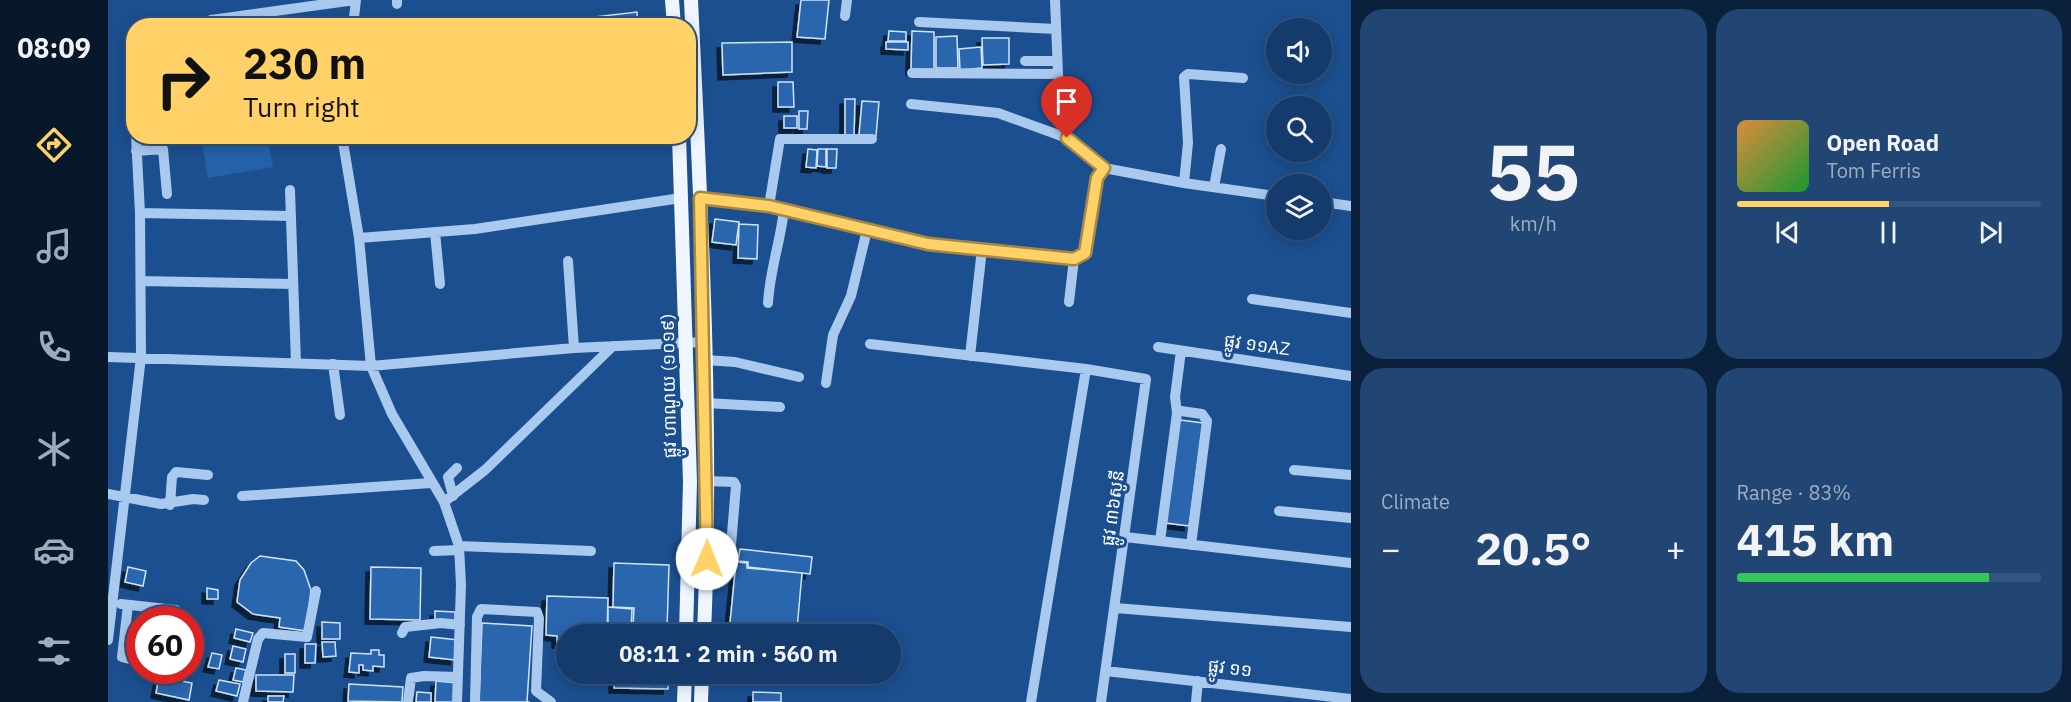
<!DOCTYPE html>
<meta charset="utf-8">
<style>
body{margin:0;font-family:"IBM Plex Sans","Noto Sans Khmer",sans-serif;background:#214673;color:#f1f3f6;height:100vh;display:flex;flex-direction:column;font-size:22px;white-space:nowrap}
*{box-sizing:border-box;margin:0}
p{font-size:20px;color:#9dadc1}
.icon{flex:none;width:33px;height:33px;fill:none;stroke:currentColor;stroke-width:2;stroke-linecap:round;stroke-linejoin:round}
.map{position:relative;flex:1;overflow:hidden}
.side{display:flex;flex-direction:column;gap:9px;padding:9px;background:#0b203b;width:720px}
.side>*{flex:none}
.top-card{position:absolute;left:18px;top:18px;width:570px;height:126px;border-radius:24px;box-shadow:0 3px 15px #0003,0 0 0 2px #33557e;background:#ffd166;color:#111;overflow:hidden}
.buttons{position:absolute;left:1158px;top:18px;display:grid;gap:12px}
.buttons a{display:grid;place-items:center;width:66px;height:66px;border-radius:50%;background:#143b6b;box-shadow:0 3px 15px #0003,0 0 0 2px #33557e;font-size:30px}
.speed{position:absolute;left:18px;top:606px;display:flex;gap:12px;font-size:30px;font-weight:700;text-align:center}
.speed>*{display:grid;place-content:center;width:78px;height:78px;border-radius:50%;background:#143b6b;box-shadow:0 3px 15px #0003,0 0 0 2px #33557e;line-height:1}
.speed .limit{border:9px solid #d22;background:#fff;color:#111}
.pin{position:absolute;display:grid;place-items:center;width:51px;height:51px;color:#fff;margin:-62px -26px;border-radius:50% 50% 50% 0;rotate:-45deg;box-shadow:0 0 6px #0007}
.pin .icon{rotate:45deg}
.me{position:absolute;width:66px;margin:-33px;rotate:1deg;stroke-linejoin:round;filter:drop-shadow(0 0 4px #0008)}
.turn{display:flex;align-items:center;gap:21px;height:126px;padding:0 18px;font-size:27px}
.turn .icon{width:78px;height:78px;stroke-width:2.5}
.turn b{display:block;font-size:42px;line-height:51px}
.big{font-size:45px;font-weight:800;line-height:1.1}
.side .tile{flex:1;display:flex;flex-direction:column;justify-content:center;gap:9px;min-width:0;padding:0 21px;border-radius:24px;background:#214673}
.side .dial{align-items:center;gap:0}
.dial b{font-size:78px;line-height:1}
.song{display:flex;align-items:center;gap:18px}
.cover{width:72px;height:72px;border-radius:9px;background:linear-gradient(135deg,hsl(30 70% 55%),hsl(130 70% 35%))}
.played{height:6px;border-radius:3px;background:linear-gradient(90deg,#ffd166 50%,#33557e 50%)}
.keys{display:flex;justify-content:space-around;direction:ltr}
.heat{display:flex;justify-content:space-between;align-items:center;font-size:33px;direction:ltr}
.charge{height:9px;border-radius:4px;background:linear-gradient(90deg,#34c759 83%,#33557e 0)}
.side .tiles{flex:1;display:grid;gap:9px;grid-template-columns:repeat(2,1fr)}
.trip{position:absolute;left:448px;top:624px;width:345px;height:60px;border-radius:30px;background:#143b6b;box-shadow:0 3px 15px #0003,0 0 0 2px #33557e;font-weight:800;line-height:60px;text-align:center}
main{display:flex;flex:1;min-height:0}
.tab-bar{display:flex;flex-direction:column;width:108px;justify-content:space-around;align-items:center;background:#08182b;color:#9dadc1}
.tab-bar .icon{width:42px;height:42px}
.tab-bar .on{color:#ffd166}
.tab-bar b{font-size:27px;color:#f1f3f6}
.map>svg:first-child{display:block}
.green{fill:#2461a8}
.building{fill:#2a66ad;stroke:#cfe3fa;stroke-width:1.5;filter:url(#shadow)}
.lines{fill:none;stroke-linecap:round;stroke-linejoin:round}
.minor{stroke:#a9c9ee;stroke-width:10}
.major{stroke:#f0f6ff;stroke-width:14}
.route-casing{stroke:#a68842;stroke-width:15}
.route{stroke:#ffd166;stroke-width:10}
.labels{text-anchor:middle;stroke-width:6;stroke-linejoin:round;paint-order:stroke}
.street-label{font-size:18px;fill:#fff;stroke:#1b4f8f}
</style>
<main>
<nav class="tab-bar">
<b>08:09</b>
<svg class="icon on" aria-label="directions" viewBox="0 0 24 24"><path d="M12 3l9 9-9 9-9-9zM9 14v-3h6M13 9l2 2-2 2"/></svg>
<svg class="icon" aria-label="music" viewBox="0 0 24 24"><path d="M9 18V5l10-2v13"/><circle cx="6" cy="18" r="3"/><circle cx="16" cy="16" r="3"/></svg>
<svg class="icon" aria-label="phone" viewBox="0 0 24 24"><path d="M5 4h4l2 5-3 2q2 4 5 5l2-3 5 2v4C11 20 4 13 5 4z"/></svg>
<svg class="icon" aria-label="climate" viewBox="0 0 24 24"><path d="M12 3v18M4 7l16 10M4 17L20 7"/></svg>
<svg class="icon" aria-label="car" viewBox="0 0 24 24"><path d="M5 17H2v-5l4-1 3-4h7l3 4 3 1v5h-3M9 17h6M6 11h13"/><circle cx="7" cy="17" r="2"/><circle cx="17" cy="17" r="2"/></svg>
<svg class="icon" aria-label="filters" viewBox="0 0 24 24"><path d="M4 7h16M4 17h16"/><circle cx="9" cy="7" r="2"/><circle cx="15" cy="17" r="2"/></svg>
</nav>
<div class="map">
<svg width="1243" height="702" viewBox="0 0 1243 702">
<defs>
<filter id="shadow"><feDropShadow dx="-5" dy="5" stdDeviation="0" flood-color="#0009"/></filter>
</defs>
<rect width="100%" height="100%" fill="#1b4f8f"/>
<path class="green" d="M93,137H159L165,167L100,178Z"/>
<path class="building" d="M693,0H721L717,39L689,37Z
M529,12L530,26H462L461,20Z
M781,31L798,32V41H780Z
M804,31L826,32V71L803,70Z
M849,36L850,68H828V37Z
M874,38H901V64L875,65Z
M684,42V72L615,75L614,43Z
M778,42H800V50L778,49Z
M873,47L874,68L852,70L851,49Z
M670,82H685L686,107H670Z
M737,99H747L746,135H737Z
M754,101L771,102L768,136L751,135Z
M691,111H700L699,129H691Z
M676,116H689V128H676Z
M700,149L709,150L708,168L698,167Z
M710,149H718V167L709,166Z
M719,149H729L728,168H719Z
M607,219L631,222L628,245L604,242Z
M631,224L650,225L649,259L630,258Z
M1072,420L1095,423L1081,526L1058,523Z
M632,549L704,557L702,574L640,567V562L630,561Z
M152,556L188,561L196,570L203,590L198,631L171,627L172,618L145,614L129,602L132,580L143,563Z
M628,562L639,563V568L694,573L689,629L622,623Z
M506,563L561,565L559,630L525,628L526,608L505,607Z
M20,567L38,571L35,586L17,582Z
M263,567L313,568L312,620L262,619Z
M99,588L110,590V599H99Z
M439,596L500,598L499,634H459V644L449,643V636L438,635Z
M500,607L524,609L523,629L562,631L561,634H500Z
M327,611L347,612V622L327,621Z
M214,622L232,623V639H214Z
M374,623L424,626L419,702H422H371Z
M128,629L145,633L142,642L126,638Z
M618,630L666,631L665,634H618Z
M323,637L350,640L347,660L321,657Z
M214,642H227L228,656L215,657Z
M197,644H208L207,663H197Z
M125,646L138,649L135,662L122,659Z
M263,650H271V655H276V667L265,666V671L255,670V665H251V673L241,672L243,653L263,654Z
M104,653L114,655L111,669L100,667Z
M177,654H187V673H177Z
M128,668L138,670L135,682L125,680Z
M506,674H561L560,689L506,688Z
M148,675H186L185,692L148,691Z
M51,677L84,683L81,700L48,693Z
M111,680L132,684L129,696L108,691Z
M328,681L350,683L349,702H327Z
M241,684L295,687L294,702L240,701Z
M309,692L323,693V702H308Z
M645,692L673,693V702H645Z
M160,696H176L175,702H160Z"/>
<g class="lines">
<path class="minor" d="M289,0V4
M947,0L950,74L959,138L996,168L1076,183L1168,196
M737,16L739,0
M811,22L947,29
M95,26L103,20L247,0
M245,26L248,0
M22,51L26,103
M917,61H949
M804,73L950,74
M803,104L890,113L959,138
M234,136L251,238L263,366L284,414L336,502L351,546L353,585L349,702
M28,151L55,149L59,194
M1076,183L1080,143L1076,77L1080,74L1135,78
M1106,187L1113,149
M182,190L188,363
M592,198L661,206L820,244L966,259L977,253L989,178L996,168
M1214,202L1243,206
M661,206L672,139H764
M32,213L182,216
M327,232L332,284
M251,238L367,229L573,198
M460,261L466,348
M33,281L185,284
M1144,299L1243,313
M961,302L966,259
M660,303C662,269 672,244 676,210
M762,344L978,369L1038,379L993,702
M1050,347L1243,376
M862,356L874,249
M0,357L263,366L466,348L596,342
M597,360L627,362L691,377
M225,364L232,415
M718,383L725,335L743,296L759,230
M598,403L672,407
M1069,413L1073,411L1094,414L1099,421L1083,545
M1186,470L1243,475
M0,494L53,504L85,499L96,500
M134,496L323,483
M345,496L340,477L349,468
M336,502L377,470L505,346
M62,505L64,477L68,472L100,475
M1171,511L1243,518
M1017,537L1243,563
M1052,541L1069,413L1067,397L1073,351
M351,546L483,551
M326,551L351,550
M599,573H618L621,569L628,486L626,482L599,481
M13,604L68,610
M20,605L14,657L25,660
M1007,608L1243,627
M294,633L297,627L333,623L352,625
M0,640L33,357L32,213L28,136
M998,671L1243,699
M675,674H676
M135,702L150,639L155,633L199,637L208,591
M300,702L303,678L316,676L350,677
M367,702L369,617L373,609L429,612L431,618L428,691L443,702
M923,702L978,369
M1088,702L1090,681"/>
<path class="major" d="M564,0L566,26
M583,0C593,211 605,423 596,634
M571,136L582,482L578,634
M576,702L577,674
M593,702L594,674"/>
</g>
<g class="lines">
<g class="route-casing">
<path id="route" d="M599,559L592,198L661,206L820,244L966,259L977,253L989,178L996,168L959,138"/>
</g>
<use href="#route" class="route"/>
</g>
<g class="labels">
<g class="street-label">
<text transform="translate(1149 345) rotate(8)" y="6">ផ្លូវ ១១AZ</text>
<text transform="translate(561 386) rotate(-91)" y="6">ផ្លូវ ហាណូយ (១០១៩)</text>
<text transform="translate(1005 508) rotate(-82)" y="6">ផ្លូវ ៣៦សូនី</text>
<text transform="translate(1122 668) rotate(7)" y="6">ផ្លូវ ១១</text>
</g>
</g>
</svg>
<div class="buttons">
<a><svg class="icon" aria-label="sound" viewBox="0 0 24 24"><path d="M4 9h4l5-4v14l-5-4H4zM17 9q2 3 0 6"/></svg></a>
<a><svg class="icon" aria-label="search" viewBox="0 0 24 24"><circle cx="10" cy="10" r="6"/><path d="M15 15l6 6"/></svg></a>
<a><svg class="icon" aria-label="layers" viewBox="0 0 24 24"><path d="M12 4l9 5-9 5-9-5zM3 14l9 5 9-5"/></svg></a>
</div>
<div class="speed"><div class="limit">60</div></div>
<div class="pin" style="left:959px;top:138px;background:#d93025"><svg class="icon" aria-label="arrive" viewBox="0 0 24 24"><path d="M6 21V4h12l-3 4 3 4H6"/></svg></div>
<svg class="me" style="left:599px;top:559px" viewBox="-20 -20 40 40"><circle r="19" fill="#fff"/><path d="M0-13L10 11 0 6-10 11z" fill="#ffd166"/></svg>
<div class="trip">08:11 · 2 min · 560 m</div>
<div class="top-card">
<div class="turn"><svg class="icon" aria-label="right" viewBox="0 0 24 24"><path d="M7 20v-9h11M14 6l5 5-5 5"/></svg><div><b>230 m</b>Turn right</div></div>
</div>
</div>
<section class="side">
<div class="tiles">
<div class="tile dial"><b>55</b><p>km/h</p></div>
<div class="tile">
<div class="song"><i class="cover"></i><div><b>Open Road</b><p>Tom Ferris</p></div></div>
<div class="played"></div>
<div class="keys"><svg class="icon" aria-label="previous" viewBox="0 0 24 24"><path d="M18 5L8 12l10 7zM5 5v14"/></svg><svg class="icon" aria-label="pause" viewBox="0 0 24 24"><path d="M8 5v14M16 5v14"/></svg><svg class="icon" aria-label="next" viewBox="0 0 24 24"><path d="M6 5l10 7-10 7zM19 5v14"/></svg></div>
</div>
<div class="tile"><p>Climate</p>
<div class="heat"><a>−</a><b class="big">20.5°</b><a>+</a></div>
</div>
<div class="tile"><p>Range · 83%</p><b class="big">415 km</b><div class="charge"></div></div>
</div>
</section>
</main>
